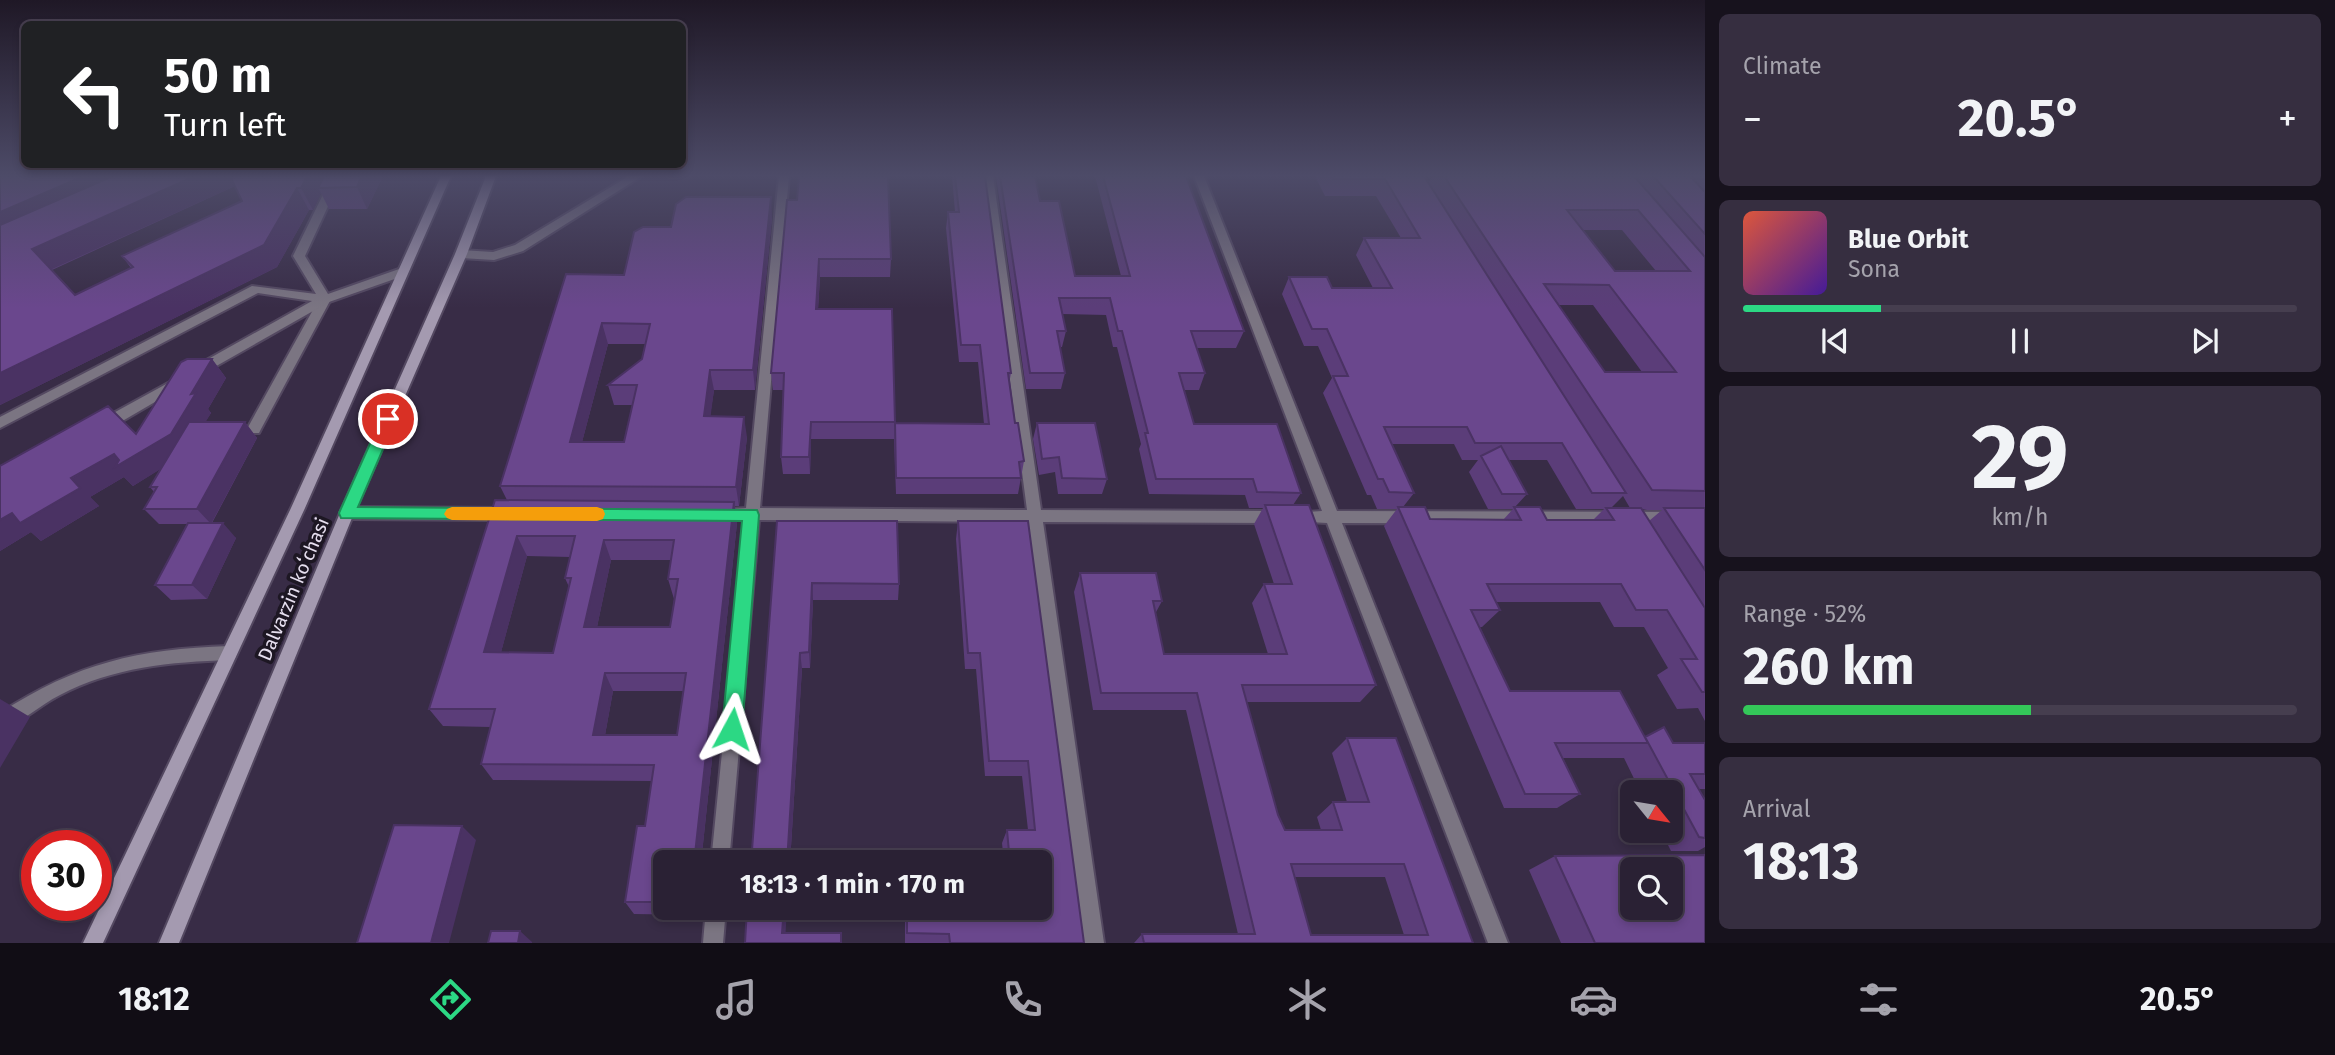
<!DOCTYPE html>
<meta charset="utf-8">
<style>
body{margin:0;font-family:"Fira Sans",sans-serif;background:#362e40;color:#f1f3f6;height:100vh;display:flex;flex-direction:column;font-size:26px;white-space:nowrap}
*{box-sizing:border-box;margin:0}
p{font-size:23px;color:#a5a3ac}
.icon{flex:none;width:38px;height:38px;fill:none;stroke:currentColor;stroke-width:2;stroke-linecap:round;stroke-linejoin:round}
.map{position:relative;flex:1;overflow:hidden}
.drawer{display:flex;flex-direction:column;gap:14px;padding:14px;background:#17121d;width:630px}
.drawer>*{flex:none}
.guide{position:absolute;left:21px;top:21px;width:665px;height:147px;border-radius:10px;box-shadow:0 4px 10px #0003,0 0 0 2px #463e4f;background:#202124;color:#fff;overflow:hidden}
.needle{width:46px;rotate:120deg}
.fabs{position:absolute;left:1620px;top:780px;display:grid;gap:14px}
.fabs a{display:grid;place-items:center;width:63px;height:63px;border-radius:10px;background:#2a2134;box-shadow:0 4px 10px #0003,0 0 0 2px #463e4f;font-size:35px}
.speed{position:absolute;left:21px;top:830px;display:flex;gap:14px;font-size:35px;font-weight:700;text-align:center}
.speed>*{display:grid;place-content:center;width:91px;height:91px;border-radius:50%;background:#2a2134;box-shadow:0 4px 10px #0003,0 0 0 2px #463e4f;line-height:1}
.speed .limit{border:10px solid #d22;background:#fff;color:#111}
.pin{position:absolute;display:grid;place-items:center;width:60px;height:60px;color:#fff;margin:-30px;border:4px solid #fff;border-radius:50%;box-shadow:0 2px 7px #0007}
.me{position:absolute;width:77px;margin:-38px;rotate:5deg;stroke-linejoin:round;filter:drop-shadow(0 0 5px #0008)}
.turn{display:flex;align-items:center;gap:24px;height:147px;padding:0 28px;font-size:32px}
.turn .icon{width:91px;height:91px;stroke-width:2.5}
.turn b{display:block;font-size:49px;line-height:60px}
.big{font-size:52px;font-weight:700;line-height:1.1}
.drawer .card{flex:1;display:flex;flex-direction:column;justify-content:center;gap:10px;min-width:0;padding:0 24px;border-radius:10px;background:#362e40}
.drawer .dial{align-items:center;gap:0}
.dial b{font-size:91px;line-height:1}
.song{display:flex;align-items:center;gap:21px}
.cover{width:84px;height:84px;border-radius:10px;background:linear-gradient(135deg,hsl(10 70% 55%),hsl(260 70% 35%))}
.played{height:7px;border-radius:4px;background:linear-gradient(90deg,#2cd884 25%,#463e4f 25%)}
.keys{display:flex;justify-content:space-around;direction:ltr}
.heat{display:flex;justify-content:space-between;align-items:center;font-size:38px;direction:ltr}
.charge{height:10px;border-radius:5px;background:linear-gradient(90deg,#34c759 52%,#463e4f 0)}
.trip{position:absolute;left:653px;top:850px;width:399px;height:70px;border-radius:10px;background:#2a2134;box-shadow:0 4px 10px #0003,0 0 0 2px #463e4f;font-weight:700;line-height:70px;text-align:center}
.tab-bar{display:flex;height:112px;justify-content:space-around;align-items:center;background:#110d15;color:#a5a3ac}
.tab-bar .icon{width:49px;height:49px}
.tab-bar .current{color:#2cd884}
.tab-bar b{font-size:32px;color:#f1f3f6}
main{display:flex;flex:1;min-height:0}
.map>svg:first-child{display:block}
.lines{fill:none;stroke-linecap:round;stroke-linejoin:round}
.service-casing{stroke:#544961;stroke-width:4}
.minor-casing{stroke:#544961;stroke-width:4}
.secondary-casing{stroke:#544961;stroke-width:4}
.service{fill:#7b7582;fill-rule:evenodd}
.minor{fill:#7b7582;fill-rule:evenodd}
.secondary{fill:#a49ab0;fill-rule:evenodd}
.wall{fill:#5b3d79;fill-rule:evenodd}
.shaded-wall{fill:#4a3263}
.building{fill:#6a478d;stroke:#4a3263;stroke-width:2;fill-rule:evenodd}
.route{fill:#2cd884;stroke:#1d8c56;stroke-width:2}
.slow{fill:#f59e0b}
.labels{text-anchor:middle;stroke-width:7;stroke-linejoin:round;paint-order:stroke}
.street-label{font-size:19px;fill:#e6dfef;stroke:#1d1723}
</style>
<main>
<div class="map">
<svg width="1705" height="943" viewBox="0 0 1705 943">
<rect width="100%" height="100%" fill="#382c46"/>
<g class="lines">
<g class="service-casing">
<path id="service" d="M325,295L331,299L261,429L259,433H249L247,429L319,299Z
M229,646L235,648L237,653L235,658L229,660C171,662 113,667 60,695C40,705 21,723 0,731V713C77,663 138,649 229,646Z"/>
</g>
<g class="minor-casing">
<path id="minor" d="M332,176H342L305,256L328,294L402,268L408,272L406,275L329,302L204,373H194L193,370L194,367L312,301L258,293L0,428V417L252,286L316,294L293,256Z
M629,176H642L523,251L494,260L461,258L455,254L461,250L493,252L515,245Z
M779,176H789L760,508L1027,510L983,176H993L1041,510L1277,511L1282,513L1284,517L1282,521L1277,523L1043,522L1104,943H1084L1028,522L759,520L729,863H711L745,520L715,518L713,514L715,510L746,508Z
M1194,176H1204L1337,511L1705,512V524L1342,523L1508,943H1488L1327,523L1292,521L1290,517L1292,513L1322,511Z
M179,377L185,382L184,385L107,430H97L95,426L97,422Z
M347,507L507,508L512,510L514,514L512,518L507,520L347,519L342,517L340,513L342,509Z
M706,908H726L723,943H703Z"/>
</g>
<g class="secondary-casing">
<path id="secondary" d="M441,176H451L305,508L103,943H83L291,508Z
M486,176H496L467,254L354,513L179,943H159L340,513L455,254Z"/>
</g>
<use href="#service" class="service"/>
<use href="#minor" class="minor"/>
<use href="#secondary" class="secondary"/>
</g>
<path class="wall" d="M0,176H383L367,209H329L321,193L313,210H309L277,267L0,405ZM235,186L242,201L122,256L131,268L75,295L52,270Z
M952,176H985L1011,373L1009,384L1015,423L1024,461L1018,494H896L894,439H811L810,474H783L781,457L784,390H773L771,373L797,200L891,259L890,277H820L818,309H892L895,423L984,424L978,362H959L946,228L948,212H955Z
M996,176H1035L1040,201L1075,276H1121L1095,176H1186L1244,331L1236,348H1197L1205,373L1199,390H1184L1194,424L1301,493L1293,505L1376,685L1360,702H1247L1278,815L1285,830H1321L1317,817L1333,802H1347L1332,753L1347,738L1473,943H1134L1142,934H1238L1186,710H1093L1074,592L1080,573L1162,601L1155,614L1164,654H1268L1252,603L1264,584H1274L1254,524L1263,508H1249L1245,495L1149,494L1139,449L1141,444L1117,347H1113L1106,315L1062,314L1066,331L1062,347H1060L1065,373L1061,389H1026ZM1295,877H1385L1404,935H1311Z
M1315,176H1424L1428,183L1432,177L1705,176V721L1698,708L1677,709L1657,675L1668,668L1644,627H1614L1600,602H1496L1500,610L1482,627H1480L1510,691L1645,737L1673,743H1705V789H1699L1705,800V847L1698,851H1671L1661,831H1671V793H1641L1624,758H1563L1580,794L1557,808H1504L1384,526L1397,509H1377L1371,495H1367L1323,393L1332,378L1318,346H1304L1282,294L1289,277L1332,288H1373L1356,255L1364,238H1401L1376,196H1325ZM1583,230H1622L1656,271H1615ZM1558,305H1593L1642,372H1605ZM1391,444H1454L1462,460H1478L1469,472L1488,509H1513L1503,520L1430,519L1403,507L1414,493ZM1508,460H1547L1576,509H1604L1593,520H1547L1515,507L1527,494ZM1623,496L1630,508H1611ZM1642,509L1647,510H1662L1649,521Z
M772,218L755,390H714L710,416L747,437L739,506H735L737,523L701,863H665V908H696L695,915L634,914L625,902L645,826L652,781L493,780L481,764L490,727L443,726L429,709L507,500L500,486L624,275L671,227ZM608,344H646L642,359L608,385L614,405H632L624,442H582ZM527,556L570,557L565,578L569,587L553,653L501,652ZM611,560H671L668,579L674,599L670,627H597ZM613,691H683L677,735H605Z
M212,359L226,378L208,409L211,413L205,422H245L257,438L212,523L236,538L207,599L171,600L155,585L187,524H159L144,509L154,492L150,487L160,469L133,486L124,477L90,497L99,506L41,541L31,532L0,551V466L136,434Z
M1037,423L1107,479L1102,494H1058L1055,472L1039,475L1033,439Z
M777,521L899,584L898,600H813L810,668H802L790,863H751Z
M958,521L1084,943H905V908H1040V863H1004L1002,843L1007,830H1028L1022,776H985L976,669H965L956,539Z
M1555,856L1705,943H1561L1529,870Z"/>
<path class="shaded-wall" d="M84,176H149L0,242V212Z
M195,176H232L237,185L50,270L32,249Z
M307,176H329L318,188L321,193L313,210L301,188Z
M362,176H383L367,209L357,187Z
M297,188L309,210L277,267L0,405V373Z
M771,197L772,218L755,390L753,370Z
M819,259L820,277L817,327L816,309Z
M602,323L608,344L577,461L570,442Z
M212,359L226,378L208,409L211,413L187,453L133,486L124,477L90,497L99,506L41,541L31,532L0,551V520L114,454L191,394Z
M710,370L714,390L708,436L704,416Z
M744,417L747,437L739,506L736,487Z
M245,422L257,438L211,524L197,509Z
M811,422V439L810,474L809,457Z
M734,502L737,523L701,863H694Z
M223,523L236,538L207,599L192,585Z
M517,536L527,556L496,671L484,652Z
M604,540L611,560L593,646L584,627Z
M812,583L813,600L810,668L809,652Z
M800,653L802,668L790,863H787Z
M605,673L613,691L602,752L593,735Z
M0,699L30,717L0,768Z
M462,826L476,840L449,943H431Z
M784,908H787L785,943L782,933Z
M520,931L532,942V943H518Z"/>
<path class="building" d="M0,176H84L0,212Z
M113,176H195L32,249L75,295L133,267L122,256L242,201L230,176H307L301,188H297L264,245L0,373V225Z
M324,176H362L357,187L318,188Z
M799,176H888L891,259H819L816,309H892L895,422H811L809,457H781L784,373H771L787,200H797Z
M955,176H985L1011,373H1008L1015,423H1018L1024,461L1019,462L1021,478H896L895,423L989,424L980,345H961L948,212H959Z
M1000,176H1035L1040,201H1059L1075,276H1130L1103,176H1186L1244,331H1191L1205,373H1179L1194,424H1277L1301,493L1257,492L1253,479H1156L1145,433H1148L1122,331H1118L1110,298H1059L1066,331H1057L1065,373H1030Z
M1331,176H1424L1626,493H1592L1562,443H1475L1467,427H1384L1414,493L1389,492L1383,479H1378L1333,376H1348L1327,329H1312L1289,277H1327L1332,288H1392L1364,238H1420L1385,179H1333Z
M1444,176H1634L1705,257V491L1652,490ZM1567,210H1638L1690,271H1615ZM1544,284L1609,285L1676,372H1605Z
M1653,176H1705V179L1692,178L1705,192V234Z
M686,197H771L753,370H710L704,416L744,417L736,487L500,486L566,274L624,275L634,232L643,227H671L676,204ZM602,323L650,324L642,359L608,385H637L624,442H570Z
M187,359H212L191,394L196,393L171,434L115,467L119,460L114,454L71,478L80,488L20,523L12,513L0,520V466L108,406L136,434L181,362Z
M189,422H245L197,509H144L157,487H150Z
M1037,423H1095L1107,479L1062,478L1059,457L1042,459Z
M1501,446L1527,494H1502L1481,456Z
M495,500L734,502L694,863H665V902H625L637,826H645L654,765L481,764L495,709H429ZM517,536H575L565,578H571L553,653L484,652ZM604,540H674L668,579H678L670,627H584ZM605,673H686L677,735H593Z
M1265,505H1309L1376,685H1242L1278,815L1285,830H1342L1333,802H1369L1347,738H1396L1473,943H1144L1142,934H1255L1197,693H1101L1080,573H1156L1162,601H1153L1164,654H1287L1264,584H1292ZM1291,864H1404L1428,935H1311Z
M1398,507H1425L1430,519L1521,520L1514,507H1540L1547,520H1614L1606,508H1641L1705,608V692H1702L1681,659H1697L1667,610H1636L1621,584H1487L1500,610H1471L1510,691H1620L1648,743H1555L1580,794H1525Z
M1664,508H1705V570Z
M777,521H897L899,584L812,583L809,652L800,653L787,863H751Z
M958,521H1028L1084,943H950L949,934L907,933V908H1040V863H1010L1007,830H1035L1028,761H989L980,653H968Z
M188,523H223L192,585H155Z
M1664,727L1673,743H1705V774H1690L1705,800V838L1699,837L1645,737Z
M394,825L462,826L431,943H357Z
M1705,855V943H1595L1555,856ZM1633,870H1671V908H1633Z
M747,908H784L782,933H841V943H745Z
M491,931H520L518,943H488Z"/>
<linearGradient id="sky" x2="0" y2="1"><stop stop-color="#1f1826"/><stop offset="0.57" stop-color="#4d4b68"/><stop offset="1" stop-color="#4d4b68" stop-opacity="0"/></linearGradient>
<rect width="1705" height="308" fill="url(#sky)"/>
<path class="route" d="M388,413L396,419L358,507L757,510L759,515L742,729L739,735L732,738L725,735L722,729L742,521L341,518L339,513L381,419Z"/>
<path class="slow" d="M452,507H597L603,509L605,514L603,519L597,521L452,520L447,518L444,514L447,509Z"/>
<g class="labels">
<g class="street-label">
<text transform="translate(293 589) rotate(-67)" y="7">Dalvarzin koʻchasi</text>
</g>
</g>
</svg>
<div class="fabs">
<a><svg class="needle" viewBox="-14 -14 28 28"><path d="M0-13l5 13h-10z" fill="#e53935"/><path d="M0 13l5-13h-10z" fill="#a5a3ac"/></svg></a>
<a><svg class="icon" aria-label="search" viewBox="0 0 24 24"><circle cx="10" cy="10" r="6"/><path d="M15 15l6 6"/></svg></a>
</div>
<div class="speed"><div class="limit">30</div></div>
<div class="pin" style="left:388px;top:419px;background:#d93025"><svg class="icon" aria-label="arrive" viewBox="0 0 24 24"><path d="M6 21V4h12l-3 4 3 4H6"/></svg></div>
<svg class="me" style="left:732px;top:729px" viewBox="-20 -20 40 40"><path d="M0-17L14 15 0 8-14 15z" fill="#2cd884" stroke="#fff" stroke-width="4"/></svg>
<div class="trip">18:13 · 1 min · 170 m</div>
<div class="guide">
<div class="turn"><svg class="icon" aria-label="left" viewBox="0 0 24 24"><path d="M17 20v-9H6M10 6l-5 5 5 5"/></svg><div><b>50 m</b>Turn left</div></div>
</div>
</div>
<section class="drawer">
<div class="card"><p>Climate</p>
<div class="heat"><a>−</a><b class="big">20.5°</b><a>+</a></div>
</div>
<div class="card">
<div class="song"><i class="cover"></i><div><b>Blue Orbit</b><p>Sona</p></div></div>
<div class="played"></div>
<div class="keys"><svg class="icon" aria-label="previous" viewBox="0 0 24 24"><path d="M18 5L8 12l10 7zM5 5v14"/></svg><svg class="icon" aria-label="pause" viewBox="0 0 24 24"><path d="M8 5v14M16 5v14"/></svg><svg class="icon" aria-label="next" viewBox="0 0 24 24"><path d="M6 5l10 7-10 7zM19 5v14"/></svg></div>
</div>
<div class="card dial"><b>29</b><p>km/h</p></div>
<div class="card"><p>Range · 52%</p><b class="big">260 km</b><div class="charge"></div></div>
<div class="card"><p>Arrival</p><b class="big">18:13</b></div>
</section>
</main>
<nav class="tab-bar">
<b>18:12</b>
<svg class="icon current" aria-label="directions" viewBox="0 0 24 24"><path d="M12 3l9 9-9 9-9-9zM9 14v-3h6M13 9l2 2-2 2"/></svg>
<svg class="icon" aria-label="music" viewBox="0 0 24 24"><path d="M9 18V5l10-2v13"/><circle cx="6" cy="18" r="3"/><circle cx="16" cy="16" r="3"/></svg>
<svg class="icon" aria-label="phone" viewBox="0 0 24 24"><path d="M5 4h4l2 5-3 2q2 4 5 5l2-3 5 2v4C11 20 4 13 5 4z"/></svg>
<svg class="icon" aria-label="climate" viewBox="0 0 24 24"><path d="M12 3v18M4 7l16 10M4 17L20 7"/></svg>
<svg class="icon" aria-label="car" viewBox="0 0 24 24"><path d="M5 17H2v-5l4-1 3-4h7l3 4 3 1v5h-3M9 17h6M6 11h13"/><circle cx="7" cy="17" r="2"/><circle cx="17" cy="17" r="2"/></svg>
<svg class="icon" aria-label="filters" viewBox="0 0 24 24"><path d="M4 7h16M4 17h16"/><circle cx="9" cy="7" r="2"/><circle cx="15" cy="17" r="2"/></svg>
<b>20.5°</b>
</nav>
